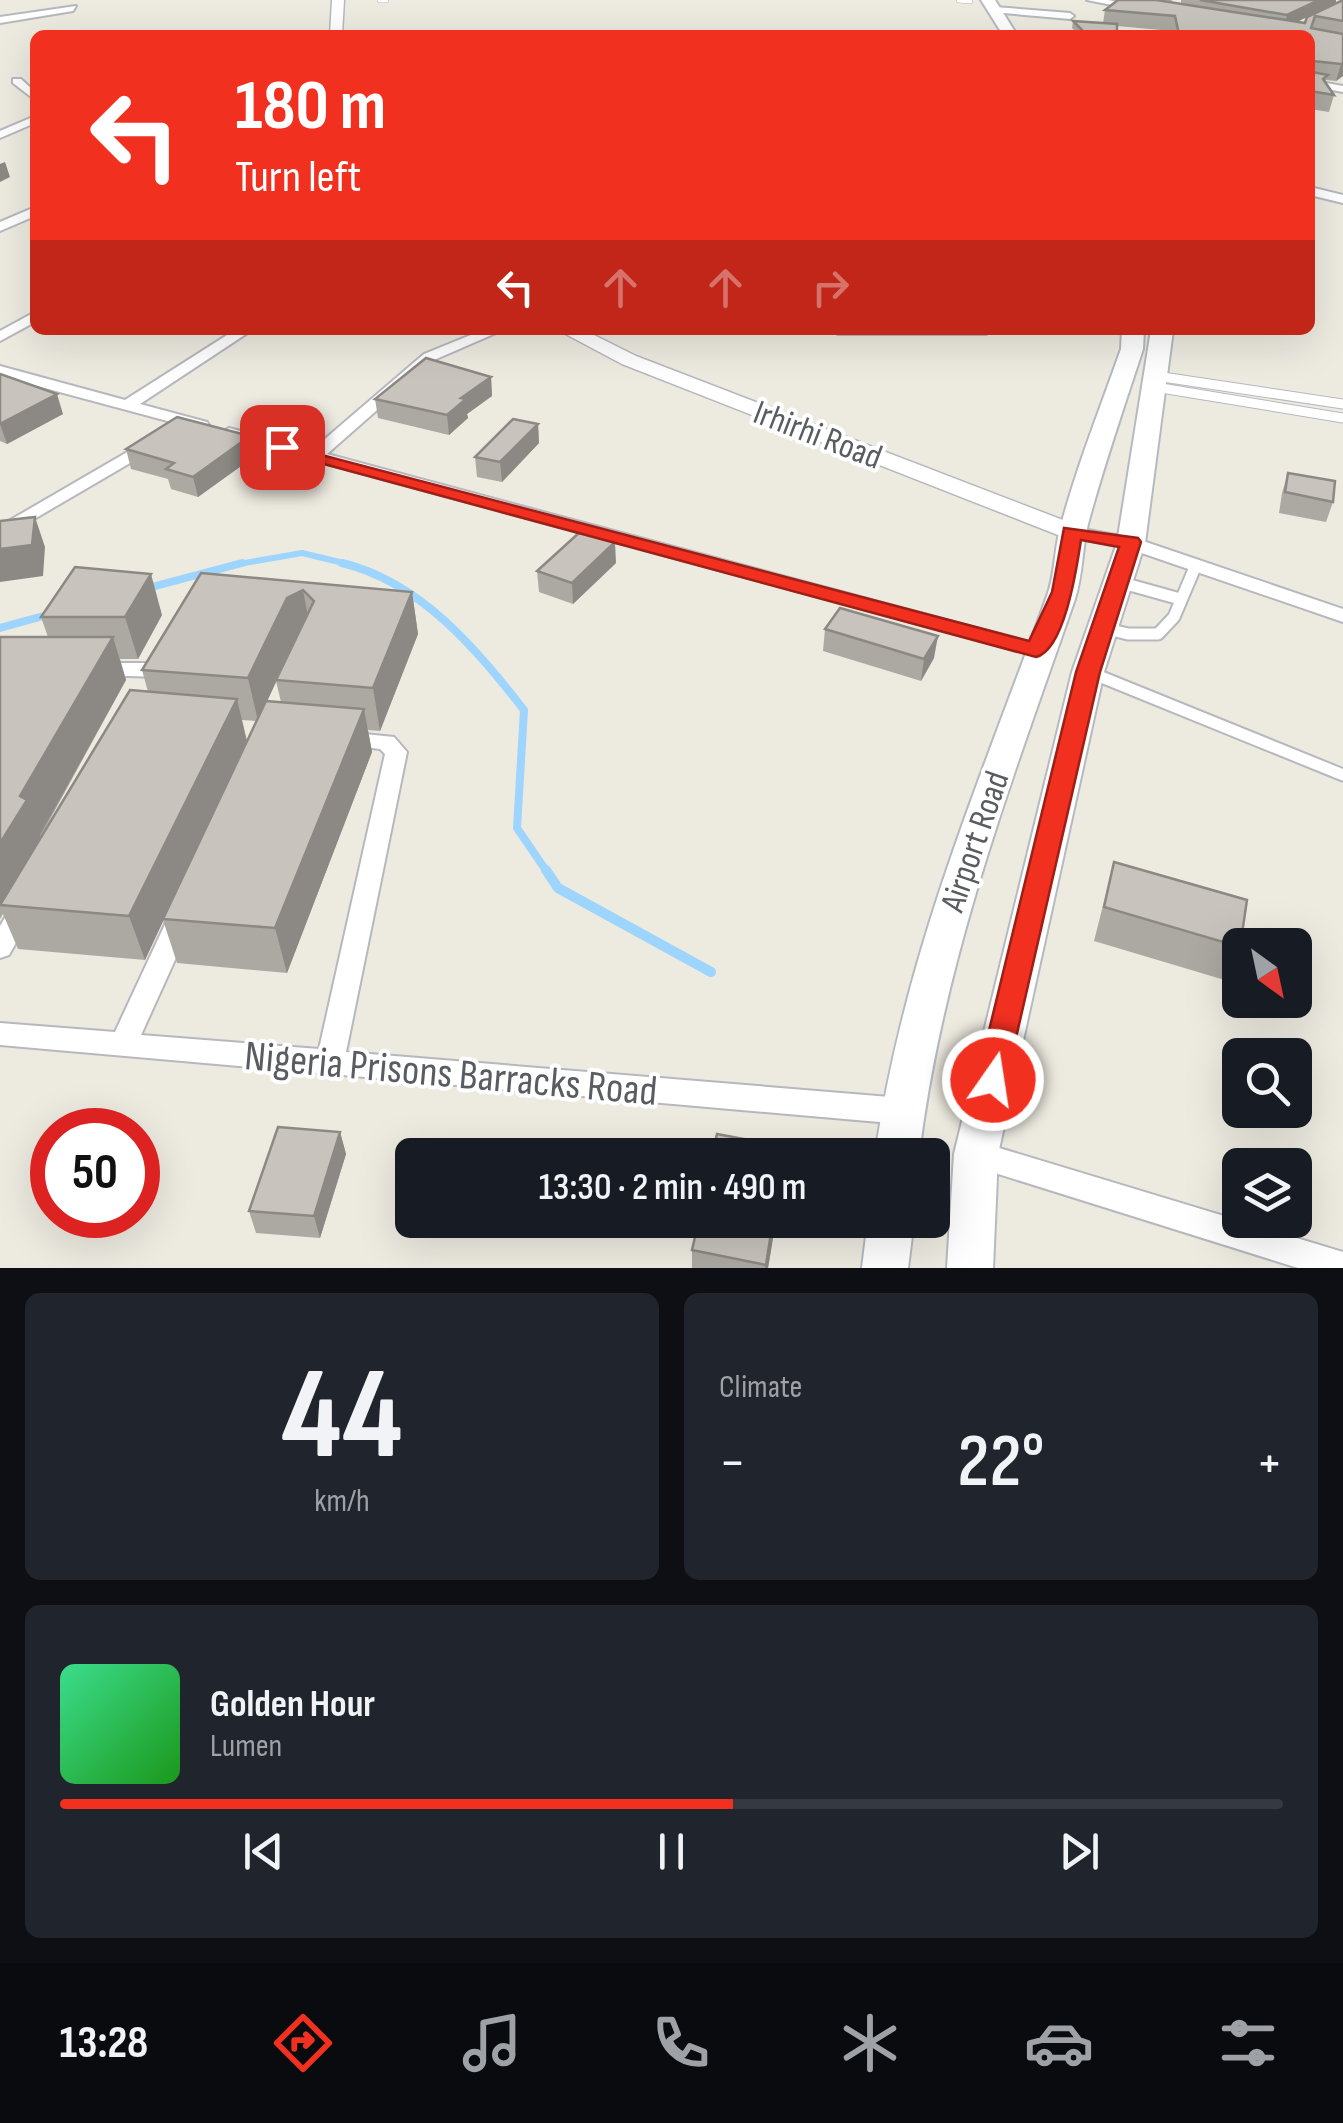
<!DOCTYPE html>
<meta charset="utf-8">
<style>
body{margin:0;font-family:"Sofia Sans Condensed",sans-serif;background:#20242c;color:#f1f3f6;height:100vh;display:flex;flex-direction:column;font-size:38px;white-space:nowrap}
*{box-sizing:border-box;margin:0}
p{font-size:32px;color:#9ea1a6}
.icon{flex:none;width:55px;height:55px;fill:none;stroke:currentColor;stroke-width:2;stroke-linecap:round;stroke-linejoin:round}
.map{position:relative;height:1268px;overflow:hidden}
.side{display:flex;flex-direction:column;gap:25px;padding:25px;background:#0d0f14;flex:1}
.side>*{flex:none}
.hud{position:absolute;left:30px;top:30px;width:1285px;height:305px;border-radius:15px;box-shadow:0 10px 40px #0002;background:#f23020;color:#fff;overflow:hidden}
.needle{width:65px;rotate:147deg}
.fabs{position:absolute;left:1222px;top:928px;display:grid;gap:20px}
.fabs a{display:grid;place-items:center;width:90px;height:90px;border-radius:15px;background:#171b24;box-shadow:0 10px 40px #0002;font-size:50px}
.speed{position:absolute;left:30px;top:1108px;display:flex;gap:20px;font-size:50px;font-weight:700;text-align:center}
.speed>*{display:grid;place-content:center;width:130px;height:130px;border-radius:50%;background:#171b24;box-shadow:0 10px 40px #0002;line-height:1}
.speed .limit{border:15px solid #d22;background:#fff;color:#111}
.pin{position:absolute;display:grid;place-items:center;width:85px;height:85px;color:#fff;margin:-42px;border-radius:20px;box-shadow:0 5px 15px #0006}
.me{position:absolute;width:110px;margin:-55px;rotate:13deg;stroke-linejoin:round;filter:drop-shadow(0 0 8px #0008)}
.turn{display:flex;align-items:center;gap:35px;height:210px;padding:0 40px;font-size:45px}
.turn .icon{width:130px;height:130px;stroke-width:2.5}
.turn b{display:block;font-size:70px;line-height:85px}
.lanes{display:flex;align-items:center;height:95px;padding:0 40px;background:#0003;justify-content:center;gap:50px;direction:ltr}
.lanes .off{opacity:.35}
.big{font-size:75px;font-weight:600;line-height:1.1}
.side .card{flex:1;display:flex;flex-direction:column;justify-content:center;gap:15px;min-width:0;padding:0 35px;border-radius:15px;background:#20242c}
.side .dial{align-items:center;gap:0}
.dial b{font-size:130px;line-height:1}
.song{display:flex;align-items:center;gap:30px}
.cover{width:120px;height:120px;border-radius:15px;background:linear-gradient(135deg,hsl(150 70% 55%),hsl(120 70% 35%))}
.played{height:10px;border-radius:5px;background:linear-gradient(90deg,#f23020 55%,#363941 55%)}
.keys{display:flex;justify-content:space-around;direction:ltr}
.heat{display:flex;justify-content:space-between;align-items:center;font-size:55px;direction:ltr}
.side .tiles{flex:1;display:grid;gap:25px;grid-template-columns:1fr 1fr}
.card:last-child{grid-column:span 2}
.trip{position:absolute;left:395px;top:1138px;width:555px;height:100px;border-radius:15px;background:#171b24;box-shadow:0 10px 40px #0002;font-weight:600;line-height:100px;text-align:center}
.tabs{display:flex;height:160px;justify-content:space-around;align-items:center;background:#090b0e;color:#9ea1a6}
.tabs .icon{width:70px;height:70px}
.tabs .active{color:#f23020}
.tabs b{font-size:45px;color:#f1f3f6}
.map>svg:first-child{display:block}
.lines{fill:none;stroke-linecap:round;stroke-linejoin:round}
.stream-far2{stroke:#9ed5ff;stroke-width:6}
.stream-far1{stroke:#9ed5ff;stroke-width:8}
.stream{stroke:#9ed5ff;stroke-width:10}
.service-far2-casing{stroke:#b6b8be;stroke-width:6}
.service-far1-casing{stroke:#b6b8be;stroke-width:11}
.service-casing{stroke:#b6b8be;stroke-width:15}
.minor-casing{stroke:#b6b8be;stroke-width:4}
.tertiary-casing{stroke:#b6b8be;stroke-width:3}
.secondary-casing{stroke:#b6bac0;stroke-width:4}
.service-far2{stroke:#fff;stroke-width:5}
.service-far1{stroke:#fff;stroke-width:9}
.service{stroke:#fff;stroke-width:11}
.minor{fill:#fff;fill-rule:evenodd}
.tertiary{fill:#fff;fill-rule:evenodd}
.secondary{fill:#fff;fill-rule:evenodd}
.wall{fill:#aca9a3;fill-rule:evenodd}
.shaded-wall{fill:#8c8984}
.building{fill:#c8c4bd;stroke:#8c8984;stroke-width:2.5}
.route{fill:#f23020;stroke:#9d1f15;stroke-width:2.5}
.labels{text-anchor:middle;stroke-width:8;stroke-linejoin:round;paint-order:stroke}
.street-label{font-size:35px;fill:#595d62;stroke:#fff}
.near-street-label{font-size:42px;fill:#595d62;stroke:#fff}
</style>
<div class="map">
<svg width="1343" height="1268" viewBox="0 0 1343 1268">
<rect width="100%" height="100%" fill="#edeae0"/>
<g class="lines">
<path class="stream-far2" d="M233,565L302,553L352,565"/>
<path class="stream-far1" d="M342,563C421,582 476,649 524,710L517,828L547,872
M148,588L242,563
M0,628L47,615"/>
<path class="stream" d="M546,870L558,888L711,972"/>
<g class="service-far2-casing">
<path id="service-far2" d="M380,0H386
M959,0L970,1"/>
</g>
<g class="service-far1-casing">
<path id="service-far1" d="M1156,376L1343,404
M1155,387L1343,418"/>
</g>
<g class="service-casing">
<path id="service" d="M1119,582L1180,599
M1104,628L1128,634H1158L1174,617L1196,565
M1094,674L1343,775"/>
</g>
<g class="minor-casing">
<path id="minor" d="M1087,0H1108L1141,7L1137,10Z
M76,6L73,11L0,23V17Z
M995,7L1070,13L1074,16L1070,19L992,12Z
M13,79H21L35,92V100L13,83Z
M1310,80L1343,86V92L1310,86Z
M35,116V123L0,138V131Z
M1310,187L1343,195V203L1310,195Z
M35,207V216L0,231V222Z
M35,312V322L0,341V331Z
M235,330H252L140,404L207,422L209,425L201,430L0,376V366L125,400Z
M483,330H503L434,360L327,454L1043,646L1046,650L1043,654H1029L223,436L221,433L229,428L312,450L424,354Z
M831,330H993L986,334H838Z
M148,440L154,441V449L0,539V526Z
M1072,527L1137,539L1343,609V622L1127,548L1066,536L1063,532Z
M97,663H163L173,670L163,677L90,675L87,670Z
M345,732L394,737L407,752L346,1052L902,1098L912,1102L916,1111L912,1120L902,1124L0,1045V1023L115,1032L167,920L171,913L180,910L189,913L193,920L141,1035L319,1049L385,754L380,749L337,744L334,739L337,734Z
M22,901L31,904L34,911L9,955L0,958V926L13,904Z
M976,1141L1343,1252V1268H1298L976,1167L966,1163L961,1154L966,1145Z"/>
</g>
<g class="tertiary-casing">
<path id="tertiary" d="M332,0H344L342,35H330Z
M558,330H584L636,356L1081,527L1084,532L1081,537H1063L622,364Z"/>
</g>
<g class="secondary-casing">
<path id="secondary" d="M981,0H995L1017,35H1003Z
M1122,330H1144L1143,349C1124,407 1104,465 1088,524C1082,548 1083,574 1075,599C1011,783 943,960 919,1155H875C905,952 978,786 1047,596C1055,575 1054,551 1060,529C1076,468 1100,409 1121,349Z
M1151,330H1173L1145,543L1104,672L998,1154L993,1268H947L954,1154L1072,672L1117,543Z
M868,1220H914L908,1268H862Z"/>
</g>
<use href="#service-far2" class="service-far2"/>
<use href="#service-far1" class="service-far1"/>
<use href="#service" class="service"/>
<use href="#minor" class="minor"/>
<use href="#tertiary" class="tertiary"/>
<use href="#secondary" class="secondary"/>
</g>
<path class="wall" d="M1118,0H1173L1169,2L1181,4V0H1336V3L1297,22L1305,23L1307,17L1343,0V76L1336,81L1326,80L1325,83L1334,95L1329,112L1310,109V35H1173L1172,31L1117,26V35H1079L1072,28L1073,21L1103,23L1105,10Z
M0,374L63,414L7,444L0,441Z
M491,377L492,396L467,414L468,418L449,435L378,418L375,399Z
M538,424L539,443L502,482L477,477L475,457Z
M126,449L255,456L198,497L171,489L168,479L131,469Z
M1288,473L1333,502L1326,522L1279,513L1282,493Z
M616,563L573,604L539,592L537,571Z
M201,573L412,592L418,634L380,731L368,730L372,752L287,973L177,963L163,920L145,960L18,949L3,914L0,919V637H48L41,617L162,615L138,659H120L126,680L41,836L148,692L142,670ZM276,681L281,702L267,701ZM242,720L257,721L247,741Z
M825,629L934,658L921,681L823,651Z
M1114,862L1240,945V949L1228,981L1094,941Z
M340,1132L346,1154L320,1238L256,1233L249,1211Z
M699,1220H776L768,1268H692V1250Z"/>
<path class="shaded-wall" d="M1319,0H1336V3L1284,28L1287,15Z
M1343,63V76L1336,81L1341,64Z
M5,162L10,177L0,182V164Z
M491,377L492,396L467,414L468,418L449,435L447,415L461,398Z
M57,394L63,414L7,444L0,424Z
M538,424L539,443L502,482L500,462Z
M250,436L255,456L198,497L193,477Z
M35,517L45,547L43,576L0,582V549Z
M615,542L616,563L573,604L572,583Z
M151,574L162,615L138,659L125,617Z
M303,590L311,632L296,639L258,721L248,678L287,598Z
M412,592L418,634L380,731L373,688Z
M938,636L934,658L921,681L924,659Z
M113,637L126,680L40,835L44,844L0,905V843L20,796Z
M237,699L247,742L145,960L129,916Z
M364,709L372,752L287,973L275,928Z
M340,1132L346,1154L320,1238L314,1216Z
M773,1220H776L768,1268H765Z"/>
<path class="building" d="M1118,0H1156L1305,23L1307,17L1343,0V21L1315,16L1311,28L1343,34V63L1341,64L1312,61V72L1328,75L1323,79L1334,95L1310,91V35L1179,34L1175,16L1105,10Z
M1200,0H1319L1287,15Z
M1073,21L1117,24V35H1087Z
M426,358L491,377L461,398L466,399L447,415L375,399Z
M0,374L57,394L0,424Z
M177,417L250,436L193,477L166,469L174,463L126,449Z
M513,419L538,424L500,462L475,457Z
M1288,473L1335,481L1333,502L1285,492Z
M35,517L32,545L0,549V521Z
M581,531L615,542L572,583L537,571Z
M75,567L151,574L125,617H41Z
M201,573L412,592L373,688L276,680L314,601L303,590L287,598L248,678L142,670Z
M840,608L938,636L924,659L825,629Z
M0,637H113L20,796L27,800L0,843Z
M130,690L237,699L129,916L0,905Z
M266,701L364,709L275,928L163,919Z
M1114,862L1247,900L1240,947L1104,907Z
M278,1127L340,1132L314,1216L249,1211Z
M717,1134L786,1147L784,1155H712Z
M699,1220H773L766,1265L692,1250Z"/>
<path class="route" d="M276,443L1029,641L1052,592L1064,528L1138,538L1141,542L1100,672L1004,1090L993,1094L982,1090L977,1080L1076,672L1119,547L1081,540C1077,566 1065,650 1036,657L276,451Z"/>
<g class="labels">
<g class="street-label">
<text transform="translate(818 434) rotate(21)" y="12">Irhirhi Road</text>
<text transform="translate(974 841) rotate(-71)" y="12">Airport Road</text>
</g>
<g class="near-street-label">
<text transform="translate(451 1072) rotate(5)" y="15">Nigeria Prisons Barracks Road</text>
</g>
</g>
</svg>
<div class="fabs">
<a><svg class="needle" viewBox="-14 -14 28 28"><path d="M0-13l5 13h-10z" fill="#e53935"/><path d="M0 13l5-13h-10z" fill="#9ea1a6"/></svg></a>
<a><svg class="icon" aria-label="search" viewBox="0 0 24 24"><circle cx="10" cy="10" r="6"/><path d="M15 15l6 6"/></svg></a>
<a><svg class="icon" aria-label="layers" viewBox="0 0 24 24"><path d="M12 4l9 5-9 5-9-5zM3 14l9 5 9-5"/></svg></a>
</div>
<div class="speed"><div class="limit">50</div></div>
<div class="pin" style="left:282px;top:447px;background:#d93025"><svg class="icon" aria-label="arrive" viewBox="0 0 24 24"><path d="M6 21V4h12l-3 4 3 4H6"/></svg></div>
<svg class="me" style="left:993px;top:1080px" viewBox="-20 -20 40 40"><circle r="17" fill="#f23020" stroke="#fff" stroke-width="3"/><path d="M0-11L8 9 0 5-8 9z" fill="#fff"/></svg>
<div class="trip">13:30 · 2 min · 490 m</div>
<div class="hud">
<div class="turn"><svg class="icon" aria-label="left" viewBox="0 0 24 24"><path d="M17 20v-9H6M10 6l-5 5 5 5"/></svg><div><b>180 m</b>Turn left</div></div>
<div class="lanes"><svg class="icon" aria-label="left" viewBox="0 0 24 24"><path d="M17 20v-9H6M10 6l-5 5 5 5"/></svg><svg class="icon off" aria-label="ahead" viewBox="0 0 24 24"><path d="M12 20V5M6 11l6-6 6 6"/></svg><svg class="icon off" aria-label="ahead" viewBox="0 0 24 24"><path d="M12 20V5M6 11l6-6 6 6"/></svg><svg class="icon off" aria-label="right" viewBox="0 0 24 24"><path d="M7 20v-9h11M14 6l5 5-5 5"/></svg></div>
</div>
</div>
<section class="side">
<div class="tiles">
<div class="card dial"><b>44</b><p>km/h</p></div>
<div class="card"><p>Climate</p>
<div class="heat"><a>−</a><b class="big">22°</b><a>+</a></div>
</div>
<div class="card">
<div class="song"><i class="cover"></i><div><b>Golden Hour</b><p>Lumen</p></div></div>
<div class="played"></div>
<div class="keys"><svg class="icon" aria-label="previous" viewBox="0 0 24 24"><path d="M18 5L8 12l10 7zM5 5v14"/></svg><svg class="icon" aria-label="pause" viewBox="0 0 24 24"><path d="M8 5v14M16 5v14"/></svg><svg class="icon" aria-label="next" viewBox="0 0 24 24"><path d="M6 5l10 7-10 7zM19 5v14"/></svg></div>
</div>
</div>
</section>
<nav class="tabs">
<b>13:28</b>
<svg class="icon active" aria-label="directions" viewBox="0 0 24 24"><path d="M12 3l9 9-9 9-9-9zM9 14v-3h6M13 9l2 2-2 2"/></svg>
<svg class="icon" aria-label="music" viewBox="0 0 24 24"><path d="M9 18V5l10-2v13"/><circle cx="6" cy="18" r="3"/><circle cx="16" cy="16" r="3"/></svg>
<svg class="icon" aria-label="phone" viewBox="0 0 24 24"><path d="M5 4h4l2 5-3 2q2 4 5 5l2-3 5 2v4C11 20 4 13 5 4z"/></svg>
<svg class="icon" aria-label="climate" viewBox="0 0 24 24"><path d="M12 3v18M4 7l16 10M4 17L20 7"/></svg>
<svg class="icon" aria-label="car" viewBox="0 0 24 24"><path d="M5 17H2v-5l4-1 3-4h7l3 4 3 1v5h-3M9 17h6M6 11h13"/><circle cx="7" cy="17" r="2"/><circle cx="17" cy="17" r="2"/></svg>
<svg class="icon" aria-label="filters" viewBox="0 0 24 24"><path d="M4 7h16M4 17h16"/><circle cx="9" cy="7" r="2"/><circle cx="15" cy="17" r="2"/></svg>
</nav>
